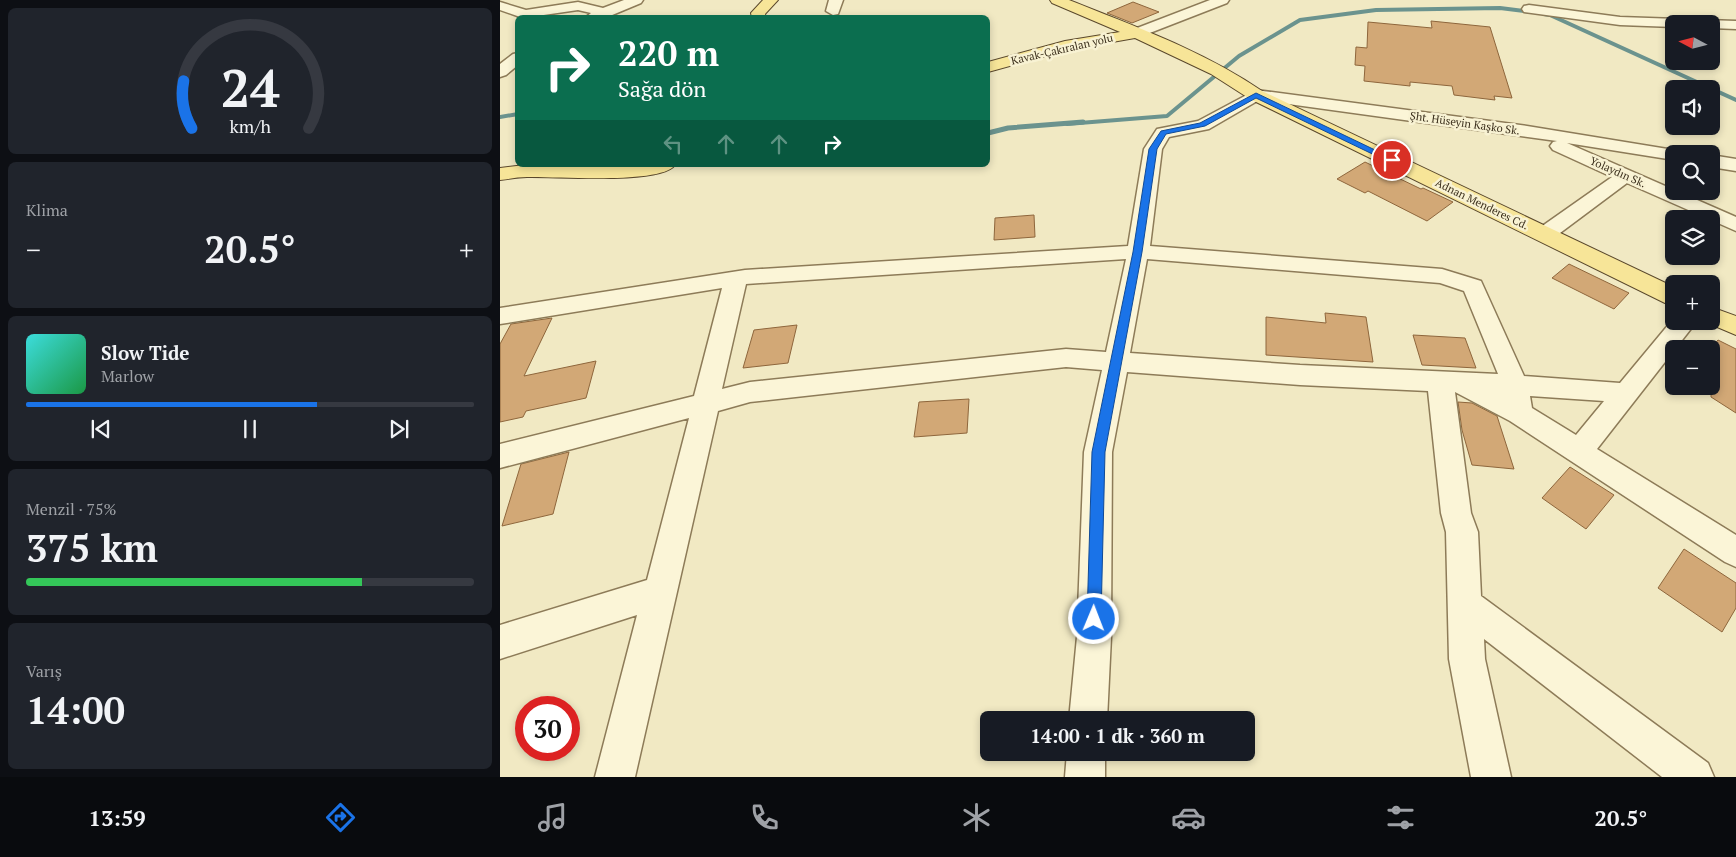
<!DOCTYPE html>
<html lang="tr">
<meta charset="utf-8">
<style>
body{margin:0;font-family:"PT Serif",serif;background:#20242c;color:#f1f3f6;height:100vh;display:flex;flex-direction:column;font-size:19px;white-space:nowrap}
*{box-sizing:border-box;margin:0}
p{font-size:16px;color:#9ea1a6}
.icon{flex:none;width:28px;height:28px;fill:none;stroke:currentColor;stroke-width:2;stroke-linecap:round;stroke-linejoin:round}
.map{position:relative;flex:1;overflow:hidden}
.panel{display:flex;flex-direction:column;gap:8px;padding:8px;background:#0d0f14;width:500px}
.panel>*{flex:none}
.banner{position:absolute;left:15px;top:15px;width:475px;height:152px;border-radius:8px;box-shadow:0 2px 8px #0003;background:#0b6e4f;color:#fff;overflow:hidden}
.needle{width:32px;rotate:277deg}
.buttons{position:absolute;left:1165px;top:15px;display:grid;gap:10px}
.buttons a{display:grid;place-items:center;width:55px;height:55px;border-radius:8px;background:#171b24;box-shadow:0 2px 8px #0003;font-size:25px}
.speed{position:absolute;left:15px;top:696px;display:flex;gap:10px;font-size:25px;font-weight:700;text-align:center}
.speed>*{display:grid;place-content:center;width:65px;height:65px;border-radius:50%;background:#171b24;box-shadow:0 2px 8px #0003;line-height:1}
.speed .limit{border:8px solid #d22;background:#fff;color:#111}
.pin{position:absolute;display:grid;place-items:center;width:42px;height:42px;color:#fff;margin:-21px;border:2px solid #fff;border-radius:50%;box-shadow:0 1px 5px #0007}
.me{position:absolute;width:55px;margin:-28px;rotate:1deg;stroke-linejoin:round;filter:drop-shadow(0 0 4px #0008)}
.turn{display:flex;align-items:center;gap:18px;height:105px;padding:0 20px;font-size:22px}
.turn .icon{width:65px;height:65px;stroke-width:2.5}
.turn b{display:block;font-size:35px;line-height:42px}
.lanes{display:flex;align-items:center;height:48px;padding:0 20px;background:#0003;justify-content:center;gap:25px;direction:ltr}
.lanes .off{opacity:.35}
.big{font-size:38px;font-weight:800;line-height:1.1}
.panel .tile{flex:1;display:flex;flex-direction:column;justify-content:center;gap:8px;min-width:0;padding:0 18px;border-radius:8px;background:#20242c}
.panel .dial{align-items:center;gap:0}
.dial svg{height:130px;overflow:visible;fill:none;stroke:#363941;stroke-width:7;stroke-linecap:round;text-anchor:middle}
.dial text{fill:#f1f3f6;stroke:none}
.song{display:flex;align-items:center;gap:15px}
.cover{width:60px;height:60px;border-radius:8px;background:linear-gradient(135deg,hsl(180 70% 55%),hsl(140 70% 35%))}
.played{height:5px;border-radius:2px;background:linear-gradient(90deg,#1a73e8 65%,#363941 65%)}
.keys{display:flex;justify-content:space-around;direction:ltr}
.heat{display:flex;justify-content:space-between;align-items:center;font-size:28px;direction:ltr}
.charge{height:8px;border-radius:4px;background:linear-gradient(90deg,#34c759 75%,#363941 0)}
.trip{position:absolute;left:480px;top:711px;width:275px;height:50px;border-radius:8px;background:#171b24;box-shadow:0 2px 8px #0003;font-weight:800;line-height:50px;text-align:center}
.tab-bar{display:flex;height:80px;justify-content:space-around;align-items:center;background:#090b0e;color:#9ea1a6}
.tab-bar .icon{width:35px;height:35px}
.tab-bar .selected{color:#1a73e8}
.tab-bar b{font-size:22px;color:#f1f3f6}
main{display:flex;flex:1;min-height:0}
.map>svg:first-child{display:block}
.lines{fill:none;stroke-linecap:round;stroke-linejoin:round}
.stream-far1{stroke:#6b938e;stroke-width:4}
.stream{stroke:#6b938e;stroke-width:5}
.building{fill:#d2a876;stroke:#8e663c}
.minor-casing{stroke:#8d7b58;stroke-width:3}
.major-casing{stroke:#5a482c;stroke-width:2}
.minor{fill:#fbf5d7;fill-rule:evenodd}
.major{fill:#f7e598;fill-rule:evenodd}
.route{fill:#1a73e8;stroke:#114b97}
.labels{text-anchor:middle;stroke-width:5;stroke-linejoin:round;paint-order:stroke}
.far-street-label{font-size:11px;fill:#3c301d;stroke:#f8f2d3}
</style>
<main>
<section class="panel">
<div class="tile dial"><svg viewBox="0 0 100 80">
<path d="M14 69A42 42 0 1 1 86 69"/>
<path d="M14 69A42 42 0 0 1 9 40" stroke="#1a73e8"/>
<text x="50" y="56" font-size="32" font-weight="700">24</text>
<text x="50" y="72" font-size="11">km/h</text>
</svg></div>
<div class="tile"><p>Klima</p>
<div class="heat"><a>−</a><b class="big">20.5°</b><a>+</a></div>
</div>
<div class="tile">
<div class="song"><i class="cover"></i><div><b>Slow Tide</b><p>Marlow</p></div></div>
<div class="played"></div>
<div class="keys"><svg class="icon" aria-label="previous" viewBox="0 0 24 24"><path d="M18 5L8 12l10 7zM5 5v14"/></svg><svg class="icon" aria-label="pause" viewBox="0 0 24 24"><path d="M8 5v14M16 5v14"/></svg><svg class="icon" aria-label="next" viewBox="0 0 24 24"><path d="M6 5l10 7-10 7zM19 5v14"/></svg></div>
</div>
<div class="tile"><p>Menzil · 75%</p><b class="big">375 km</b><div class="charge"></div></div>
<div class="tile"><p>Varış</p><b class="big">14:00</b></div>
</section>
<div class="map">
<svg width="1236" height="777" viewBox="0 0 1236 777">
<rect width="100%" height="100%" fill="#f1e9c3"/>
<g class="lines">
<path class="stream-far1" d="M1044,14L1050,15L1236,100
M0,117L18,114
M567,124L667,116L739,56L800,20L876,10L1000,8L1031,12"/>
<path class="stream" d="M488,133L508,128L583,122"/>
</g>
<path class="building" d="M633,2L659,12L632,23L607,13Z
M931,21L990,27L1012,98L994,96L995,100L954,95L952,86L910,82V86L864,81L865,66L855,65L856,47L867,48L868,22L932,28Z
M865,162L921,189L923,188L953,202L927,221L868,191L865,193L837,179Z
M534,215L535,237L494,240L495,218Z
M1069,264L1129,293L1114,309L1052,278Z
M825,313L866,317L873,362L766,355V317L826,323Z
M52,318L24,376L96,361L86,398L26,411L23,417L0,422V344L11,324Z
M297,325L288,363L243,368L254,330Z
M913,335L965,338L976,368L922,365Z
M1218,340L1236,349V413L1211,397V348Z
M469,399L467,433L414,437L419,402Z
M958,402L972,403L997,416L1014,469L972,465L962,430Z
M69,452L53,514L2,526L21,464Z
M1070,467L1114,495L1086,529L1042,498Z
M1184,549L1236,583V608L1222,632L1158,588Z"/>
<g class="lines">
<g class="minor-casing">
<path id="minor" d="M124,0H143L141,3L105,18H85L91,13L78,10L23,18L0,10V2L26,10L78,2L103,8Z
M329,0H343L338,14L333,15L326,11Z
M710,0H729L727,3L642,36H632L630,33L632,30Z
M1029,5L1120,17L1236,21V29L1211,28V24H1174V27L1120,25L1024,12L1022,9L1024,6Z
M18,53V65L6,75L0,77V64L13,54Z
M756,90L1027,126L1180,151L1182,154H1174V160L1067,143L1236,217V231L1127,183L1052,239L1045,240L1038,239L1034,234L1038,229L1112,177L1053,150L1050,146L1053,142L1057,141L759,100L709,129L669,137L662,149L650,246L942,269L981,281L1024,376L1120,383L1174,318V321H1197L1097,449L1236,535V567L1225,562L1010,421L955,392L971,513L978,532L981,596L1208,763L1214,777H1162L984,639L985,659L1011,777H971L949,659L946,532L941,513L928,391L800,385L627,372L612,452L611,637L607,720H569L577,637L584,452L602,370L566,367L250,402L218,411L135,777H95L137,615L0,659V625L147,580L189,418L0,468V444L194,396L222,288L0,324V308L245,270L628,246L644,149L657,129L698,121ZM626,259L606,352L566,349L250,382L222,389L246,284ZM647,259L940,283L964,291L998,374L800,365L630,353ZM1030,396L1104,401L1076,435L1032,408Z
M1211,155L1236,159V171L1211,167Z
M567,752H605V777H565Z"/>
</g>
<g class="major-casing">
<path id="major" d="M263,0H278L265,14L266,18H252L251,13Z
M550,0H569C634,26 704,51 762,91L1174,287V305L1165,303L750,99L711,74L635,38L567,50L488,72V62L565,41L620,32L552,3Z
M25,165H175C161,185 54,176 27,177C18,177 9,179 0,180V168Z
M1211,307L1236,316V335L1203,321H1211Z"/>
</g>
<use href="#minor" class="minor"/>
<use href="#major" class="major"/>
</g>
<path class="route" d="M756,93L896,160L889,162L756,98L705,126L666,134L657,149L642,252L605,452L601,619L599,624L594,626L589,624L587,619L592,452L633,252L649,149L661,131L700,123Z"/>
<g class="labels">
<g class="far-street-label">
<text transform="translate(562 49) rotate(-13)" y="4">Kavak-Çakıralan yolu</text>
<text transform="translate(965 123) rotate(8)" y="4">Şht. Hüseyin Kaşko Sk.</text>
<text transform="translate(1118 172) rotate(24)" y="4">Yolaydın Sk.</text>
<text transform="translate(982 204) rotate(26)" y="4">Adnan Menderes Cd.</text>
</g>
</g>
</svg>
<div class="buttons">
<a><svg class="needle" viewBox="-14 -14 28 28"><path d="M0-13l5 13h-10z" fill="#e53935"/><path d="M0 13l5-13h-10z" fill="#9ea1a6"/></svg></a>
<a><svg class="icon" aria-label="sound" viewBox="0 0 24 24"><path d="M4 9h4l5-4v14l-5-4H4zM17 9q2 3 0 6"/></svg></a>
<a><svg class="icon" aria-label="search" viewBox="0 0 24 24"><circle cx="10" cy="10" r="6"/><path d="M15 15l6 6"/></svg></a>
<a><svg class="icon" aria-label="layers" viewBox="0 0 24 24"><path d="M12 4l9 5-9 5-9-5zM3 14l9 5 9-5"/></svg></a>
<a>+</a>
<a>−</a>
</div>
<div class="speed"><div class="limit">30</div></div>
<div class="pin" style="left:892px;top:160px;background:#d93025"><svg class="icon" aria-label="arrive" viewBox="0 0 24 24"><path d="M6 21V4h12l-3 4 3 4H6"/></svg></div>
<svg class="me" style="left:594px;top:619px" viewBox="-20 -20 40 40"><circle r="17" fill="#1a73e8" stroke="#fff" stroke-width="3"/><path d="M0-11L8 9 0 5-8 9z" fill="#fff"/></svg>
<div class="trip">14:00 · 1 dk · 360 m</div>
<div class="banner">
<div class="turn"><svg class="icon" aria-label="right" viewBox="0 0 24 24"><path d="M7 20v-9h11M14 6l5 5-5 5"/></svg><div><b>220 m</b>Sağa dön</div></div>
<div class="lanes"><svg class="icon off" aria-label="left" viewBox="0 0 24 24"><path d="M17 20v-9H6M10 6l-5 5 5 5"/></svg><svg class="icon off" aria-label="ahead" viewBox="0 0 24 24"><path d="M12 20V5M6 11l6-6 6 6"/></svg><svg class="icon off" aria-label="ahead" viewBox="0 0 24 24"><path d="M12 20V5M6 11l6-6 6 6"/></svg><svg class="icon" aria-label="right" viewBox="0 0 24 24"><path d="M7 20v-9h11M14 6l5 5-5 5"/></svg></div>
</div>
</div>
</main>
<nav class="tab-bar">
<b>13:59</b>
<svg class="icon selected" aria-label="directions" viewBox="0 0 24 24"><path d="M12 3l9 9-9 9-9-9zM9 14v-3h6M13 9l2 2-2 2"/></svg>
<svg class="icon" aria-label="music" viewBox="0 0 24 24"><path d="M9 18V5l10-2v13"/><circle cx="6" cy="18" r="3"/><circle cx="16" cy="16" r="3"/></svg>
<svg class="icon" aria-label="phone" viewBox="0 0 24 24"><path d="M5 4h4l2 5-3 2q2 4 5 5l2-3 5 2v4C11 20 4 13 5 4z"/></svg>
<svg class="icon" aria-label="climate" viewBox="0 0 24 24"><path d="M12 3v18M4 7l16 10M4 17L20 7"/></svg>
<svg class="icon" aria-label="car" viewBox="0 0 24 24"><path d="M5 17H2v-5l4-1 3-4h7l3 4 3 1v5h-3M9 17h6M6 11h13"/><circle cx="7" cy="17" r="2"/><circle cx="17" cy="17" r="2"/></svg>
<svg class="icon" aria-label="filters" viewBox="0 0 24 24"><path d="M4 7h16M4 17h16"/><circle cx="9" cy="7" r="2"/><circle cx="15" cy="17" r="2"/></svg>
<b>20.5°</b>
</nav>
